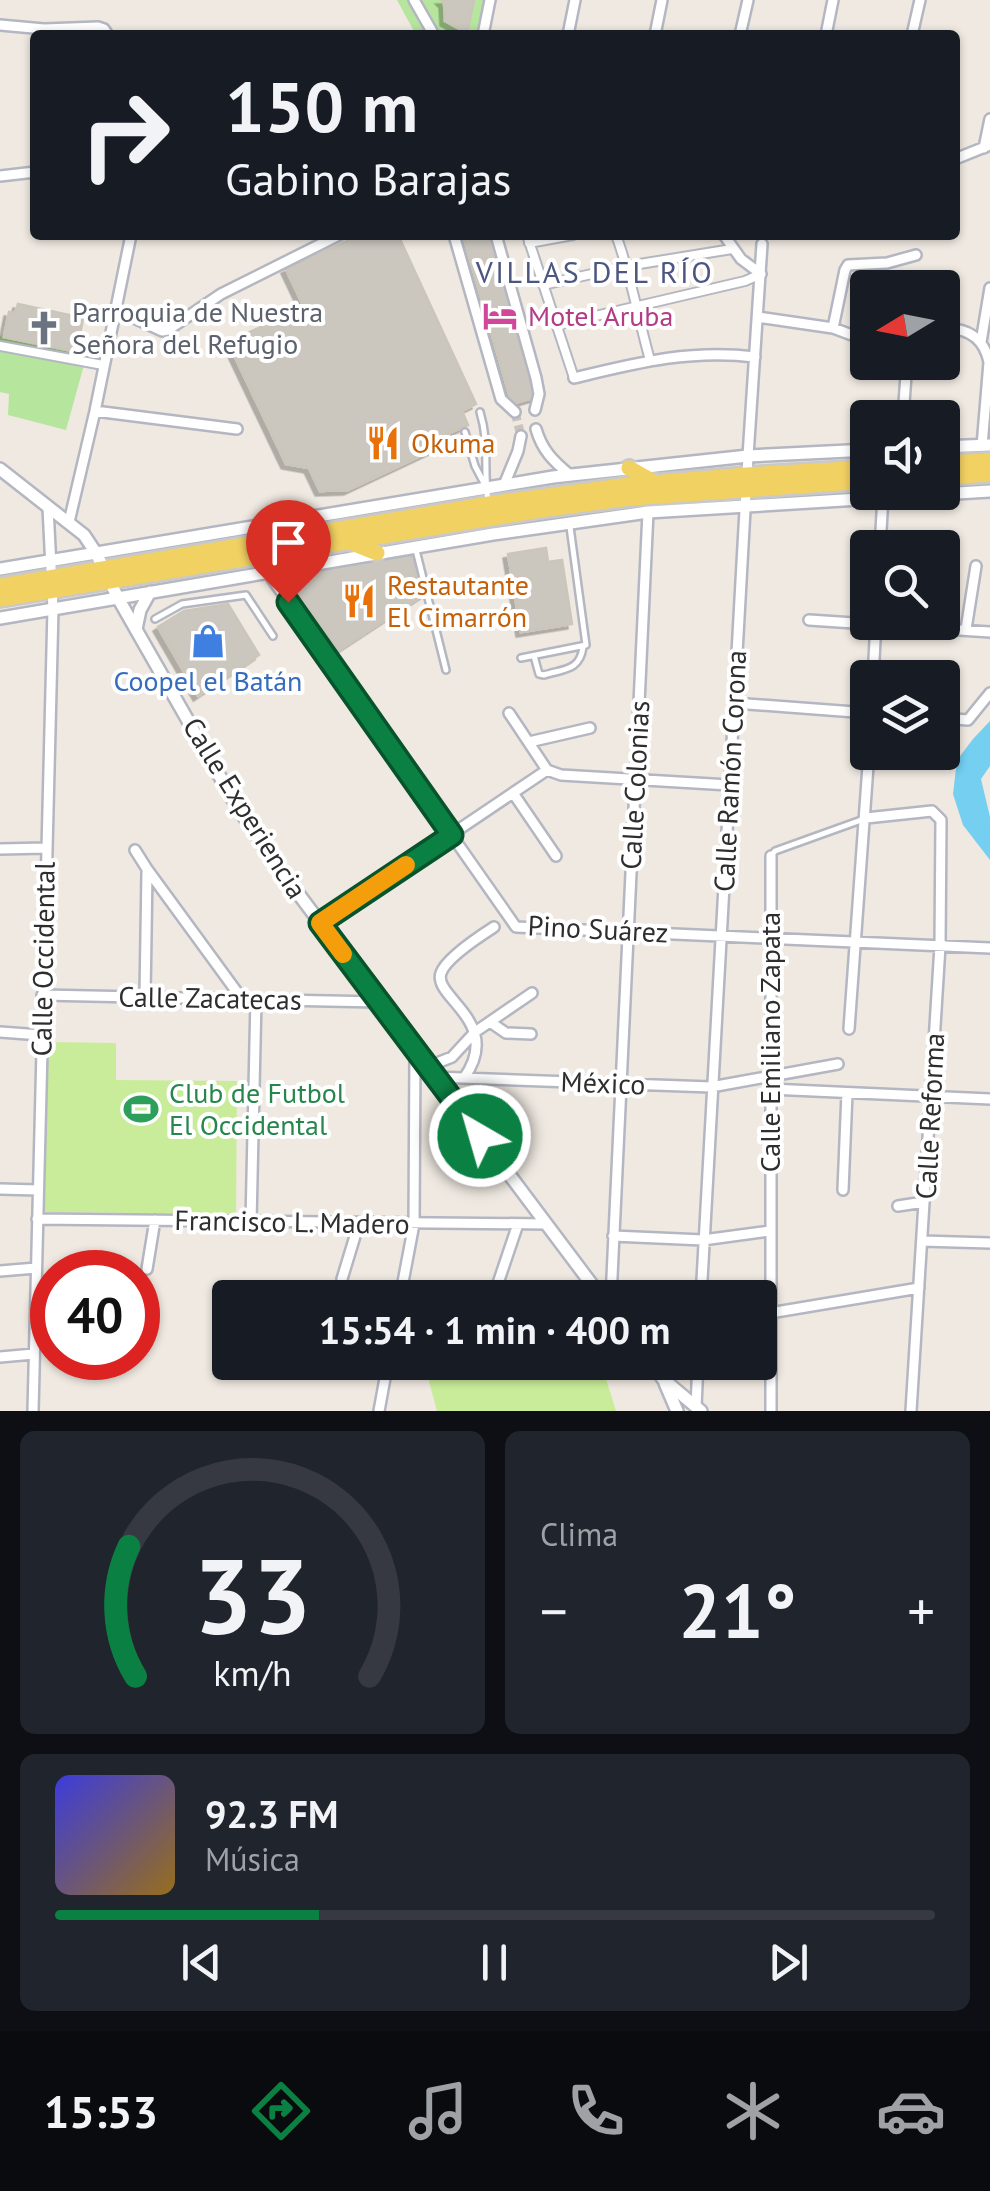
<!DOCTYPE html>
<html lang="es">
<meta charset="utf-8">
<style>
body{margin:0;font-family:"PT Sans",sans-serif;background:#20242c;color:#f1f3f6;height:100vh;display:flex;flex-direction:column;font-size:38px;white-space:nowrap}
*{box-sizing:border-box;margin:0}
p{font-size:32px;color:#9ea1a6}
.icon{flex:none;width:55px;height:55px;fill:none;stroke:currentColor;stroke-width:2;stroke-linecap:round;stroke-linejoin:round}
.map{position:relative;height:1411px;overflow:hidden}
.sheet{display:flex;flex-direction:column;gap:20px;padding:20px;background:#0d0f14;flex:1}
.sheet>*{flex:none}
.guide{position:absolute;left:30px;top:30px;width:930px;height:210px;border-radius:10px;box-shadow:0 2px 8px #0004;background:#171b24;color:#f1f3f6;overflow:hidden}
.needle{width:65px;rotate:260deg}
.tools{position:absolute;left:850px;top:270px;display:grid;gap:20px}
.tools a{display:grid;place-items:center;width:110px;height:110px;border-radius:10px;background:#171b24;box-shadow:0 2px 8px #0004;font-size:50px}
.speed{position:absolute;left:30px;top:1250px;display:flex;gap:20px;font-size:50px;font-weight:700;text-align:center}
.speed>*{display:grid;place-content:center;width:130px;height:130px;border-radius:50%;background:#171b24;box-shadow:0 2px 8px #0004;line-height:1}
.speed .limit{border:15px solid #d22;background:#fff;color:#111}
.pin{position:absolute;display:grid;place-items:center;width:85px;height:85px;color:#fff;margin:-102px -42px;border-radius:50% 50% 50% 0;rotate:-45deg;box-shadow:0 0 10px #0007}
.pin .icon{rotate:45deg}
.me{position:absolute;width:110px;margin:-55px;rotate:322deg;stroke-linejoin:round;filter:drop-shadow(0 0 8px #0008)}
.turn{display:flex;align-items:center;gap:35px;height:210px;padding:0 30px;font-size:45px}
.turn .icon{width:130px;height:130px;stroke-width:2.5}
.turn b{display:block;font-size:70px;line-height:85px}
.big{font-size:75px;font-weight:700;line-height:1.1}
.sheet .widget{flex:1;display:flex;flex-direction:column;justify-content:center;gap:15px;min-width:0;padding:0 35px;border-radius:15px;background:#20242c}
.sheet .dial{align-items:center;gap:0}
.dial svg{height:260px;overflow:visible;fill:none;stroke:#363941;stroke-width:7;stroke-linecap:round;text-anchor:middle}
.dial text{fill:#f1f3f6;stroke:none}
.song{display:flex;align-items:center;gap:30px}
.cover{width:120px;height:120px;border-radius:15px;background:linear-gradient(135deg,hsl(240 70% 55%),hsl(40 70% 35%))}
.played{height:10px;border-radius:5px;background:linear-gradient(90deg,#0b8043 30%,#363941 30%)}
.keys{display:flex;justify-content:space-around;direction:ltr}
.heat{display:flex;justify-content:space-between;align-items:center;font-size:55px;direction:ltr}
.sheet .tiles{flex:1;display:grid;gap:20px;grid-template-columns:1fr 1fr}
.widget:last-child{grid-column:span 2}
.trip{position:absolute;left:212px;top:1280px;width:565px;height:100px;border-radius:10px;background:#171b24;box-shadow:0 2px 8px #0004;font-weight:700;line-height:100px;text-align:center}
.tab-bar{display:flex;height:160px;justify-content:space-around;align-items:center;background:#090b0e;color:#9ea1a6}
.tab-bar .icon{width:70px;height:70px}
.tab-bar .active{color:#0b8043}
.tab-bar b{font-size:45px;color:#f1f3f6}
.map>svg:first-child{display:block}
.green{fill:#b6e59e}
.pitch{fill:#c9ec9a}
.water{fill:#75cff0}
.building{fill:#cbc7bf;stroke:#cbc5ba;stroke-width:2.5;filter:url(#shadow)}
.lines{fill:none;stroke-linecap:round;stroke-linejoin:round}
.minor-tunnel{stroke:#c8c4bd;stroke-width:9;stroke-dasharray:9 4.5;stroke-linecap:butt}
.service-casing{stroke:#b4b7c1;stroke-width:10}
.pedestrian-casing{stroke:#b4b7c1;stroke-width:12}
.minor-casing{stroke:#b4b7c1;stroke-width:14}
.tertiary-casing{stroke:#b4b7c1;stroke-width:16}
.primary-casing{stroke:#c9c9c9;stroke-width:20}
.service{stroke:#fff;stroke-width:5}
.pedestrian{stroke:#fff;stroke-width:8}
.minor{stroke:#fff;stroke-width:9}
.tertiary{stroke:#fff;stroke-width:11}
.primary{stroke:#f2d163;stroke-width:15}
.route-casing{stroke:#07532c;stroke-width:25}
.route{stroke:#0b8043;stroke-width:18}
.slow{stroke:#f59e0b;stroke-width:18}
.labels{text-anchor:middle;stroke-width:8;stroke-linejoin:round;paint-order:stroke}
.worship-label{font-size:28px;fill:#5b616d;stroke:#fff;text-anchor:start}
.hotel-label{font-size:28px;fill:#b23c85;stroke:#fff;text-anchor:start}
.food-label{font-size:28px;fill:#c56008;stroke:#fff;text-anchor:start}
.shop-label{font-size:28px;fill:#366cbe;stroke:#fff}
.street-label{font-size:28px;fill:#2e2e2e;stroke:#fff}
.leisure-label{font-size:28px;fill:#27864d;stroke:#fff;text-anchor:start}
.neighbourhood-label{font-size:30px;letter-spacing:2.5px;fill:#4d5680;stroke:#fff}
</style>
<div class="map">
<svg width="990" height="1411" viewBox="0 0 990 1411">
<defs>
<filter id="shadow"><feDropShadow dx="-4.5" dy="4.5" stdDeviation="0" flood-color="#0004"/></filter>
</defs>
<rect width="100%" height="100%" fill="#efe9e1"/>
<path class="green" d="M397,0H490L484,35H416Z
M0,336L87,354L66,430L8,415L9,394L0,392Z"/>
<path class="pitch" d="M46,1042L116,1043V1080L237,1081L236,1214L45,1212Z
M424,1363H601L616,1411H437Z"/>
<path class="water" d="M990,721V766L981,779L990,817V860L963,825L953,794L957,760L973,739Z"/>
<path class="building" d="M441,0H474L467,33L445,21L444,3Z
M360,235H398L476,404L462,411L468,425L449,433L452,441L348,490L320,491L309,468L286,464L228,342L304,307L286,269Z
M463,235H490L536,397L512,404Z
M18,304L83,318L77,352L4,337L9,312L15,313Z
M546,548L548,562L562,560L572,624L521,632L508,554Z
M413,552L422,568L415,574L426,593L339,650L285,575Z
M228,604L259,655L198,696L158,627L184,611Z"/>
<g class="lines">
<path class="minor-tunnel" d="M515,412L521,436"/>
<g class="service-casing">
<path id="service" d="M480,412C490,445 483,469 488,501
M465,432L475,466L485,485
M416,550L446,670
M155,619L182,604L246,595L273,636
M534,656L539,674L544,675C563,669 580,671 583,647
M521,658L586,645L570,527
M771,856L775,851L864,819"/>
</g>
<g class="pedestrian-casing">
<path id="pedestrian" d="M527,235L574,378
M616,235C631,275 638,318 650,360
M529,243L573,235
M543,285L627,266L732,249
M557,325L745,281L761,274
M0,346L103,365"/>
</g>
<g class="minor-casing">
<path id="minor" d="M414,0L434,35
M0,25L44,29L98,27L104,29L108,35
M483,35L490,0
M568,35L575,0
M655,35L662,0
M740,35L748,0
M826,35L833,0
M912,35L920,0
M984,148L990,119
M955,159L990,145
M0,176L35,172
M454,235L501,399L515,412
M496,235L536,378L539,394L535,410
M724,235L741,259L761,274
M116,310L162,331L168,330L221,294L339,235
M758,317L833,328L868,341
M833,328L845,270L848,265L887,263L916,255
M942,329C967,327 984,338 989,362L982,446
M981,342L990,288
M574,378C636,363 690,349 755,357
M904,403L907,362
M95,411L237,429
M536,429C542,450 553,461 570,475
M504,485L518,451L521,436
M69,522L95,411L131,235
M880,548L883,496
M268,573L516,927L990,948
M809,620L990,632
M966,629L976,566
M873,678L876,622
M734,703L868,713
M509,713L547,770L561,775L729,785
M942,718L968,720L990,693
M529,742L590,728
M513,793L556,856
M866,818L932,811L941,820L940,946L911,1411
M0,849L46,848
M135,850L147,869L242,999
M771,856V1411
M320,923L547,770
M42,995L379,1002
M145,996L147,872
M490,1022L506,1033L531,1034
M849,1029L869,752
M0,1032L41,1035
M427,1067L452,1057L475,1032L532,993
M435,1077L711,1087L838,1064
M464,1078C504,1022 432,997 441,973C446,958 480,936 494,927
M770,1089L990,1099
M0,1189L38,1190
M843,1190L847,1093
M898,1206L924,1202
M37,1219L547,1224
M251,1222L256,999
M613,1236L703,1240L770,1231
M922,1241L990,1243
M147,1269L155,1220
M0,1271L36,1268
M342,1279L359,1223
M400,1298L414,1224L415,1051
M493,1298L518,1224
M611,1298L648,512
M701,1298L748,456L762,244
M770,1313L919,1288
M0,1357L34,1354
M696,1407L698,1362
M33,1411L53,609L48,507
M379,1411L388,1362"/>
</g>
<g class="tertiary-casing">
<path id="tertiary" d="M942,447L990,445
M0,469L84,535L96,553L118,598L235,803L270,856L602,1298
M0,569L553,477L748,456L868,450
M0,618L493,534L648,512L990,491
M136,629L140,610L150,592
M651,1362L663,1379L701,1411
M665,1383L677,1411"/>
</g>
<g class="primary-casing">
<path id="primary" d="M942,463L990,461
M629,468L654,482
M942,477L990,474
M347,541L377,553
M0,586L489,504L629,485L747,475L868,468
M0,599L547,509L631,498L868,481"/>
</g>
<use href="#service" class="service"/>
<use href="#pedestrian" class="pedestrian"/>
<use href="#minor" class="minor"/>
<use href="#tertiary" class="tertiary"/>
<use href="#primary" class="primary"/>
</g>
<g class="lines">
<g class="route-casing">
<path id="route" d="M288,602L452,835L320,923L480,1136"/>
</g>
<use href="#route" class="route"/>
<path class="slow" d="M343,954L320,923L406,865"/>
</g>
<defs>
<g id="hotel-bare" transform="scale(2.7)"><path d="M-6-4.5h1.5V1H6V5H4.5V3h-9V5H-6ZM-4 0a1.8 1.8 0 1 1 3.6 0ZM.5 0V-2.5h3Q6-2.5 6 0Z" fill="#d1479c" stroke="#fff" stroke-width="2.5" paint-order="stroke"/></g>
<g id="church-bare" transform="scale(2.7)"><path d="M-1.2-6h2.4v3.5h3.3v2.4h-3.3V6h-2.4V-.1h-3.3v-2.4h3.3Z" fill="#6b7280" stroke="#fff" stroke-width="2.5" paint-order="stroke"/></g>
<g id="restaurant-bare" transform="scale(2.7)"><path d="M-5-6h1v4h1v-4h1v4h1v-4h1v5L-1.5 .5V6h-2V.5L-5-1ZM5-6V6H3V1.5H1.5Q1.5-4 5-6Z" fill="#e8710a" stroke="#fff" stroke-width="2.5" paint-order="stroke"/></g>
<g id="shop-bare" transform="scale(2.7)"><path d="M-5-2.5h2.3a2.7 3.5 0 0 1 5.4 0H5L5.5 6h-11ZM-1.5-2.5h3a1.5 2.3 0 0 0-3 0Z" fill="#3f7fe0" stroke="#fff" stroke-width="2.5" paint-order="stroke"/></g>
<g id="stadium-bare" transform="scale(2.7)"><path d="M0-5a6.5 5 0 1 0 0 10a6.5 5 0 1 0 0-10ZM-3.5-1.8h7v3.6h-7Z" fill="#2e9e5b" stroke="#fff" stroke-width="2.5" paint-order="stroke"/></g>
</defs>
<g fill-rule="evenodd">
<use href="#hotel-bare" x="500" y="316"/>
<use href="#church-bare" x="44" y="328"/>
<use href="#restaurant-bare" x="383" y="443"/>
<use href="#restaurant-bare" x="359" y="601"/>
<use href="#shop-bare" x="208" y="641"/>
<use href="#stadium-bare" x="141" y="1109"/>
</g>
<g class="labels">
<g class="worship-label">
<text x="72" y="322">Parroquia de Nuestra<tspan x="72" dy="32">Señora del Refugio</tspan></text>
</g>
<g class="hotel-label">
<text x="528" y="326">Motel Aruba</text>
</g>
<g class="food-label">
<text x="411" y="453">Okuma</text>
<text x="387" y="595">Restautante<tspan x="387" dy="32">El Cimarrón</tspan></text>
</g>
<g class="shop-label">
<text x="208" y="691">Coopel el Batán</text>
</g>
<g class="street-label">
<text transform="translate(730 771) rotate(-87)" y="10">Calle Ramón Corona</text>
<text transform="translate(635 785) rotate(-87)" y="10">Calle Colonias</text>
<text transform="translate(245 808) rotate(58)" y="10">Calle Experiencia</text>
<text transform="translate(598 929) rotate(3)" y="10">Pino Suárez</text>
<text transform="translate(43 959) rotate(-89)" y="10">Calle Occidental</text>
<text transform="translate(210 998) rotate(1)" y="10">Calle Zacatecas</text>
<text transform="translate(770 1042) rotate(-90)" y="10">Calle Emiliano Zapata</text>
<text transform="translate(603 1083) rotate(2)" y="10">México</text>
<text transform="translate(930 1116) rotate(-87)" y="10">Calle Reforma</text>
<text transform="translate(292 1222) rotate(1)" y="10">Francisco L. Madero</text>
</g>
<g class="leisure-label">
<text x="169" y="1103">Club de Futbol<tspan x="169" dy="32">El Occidental</tspan></text>
</g>
<g class="neighbourhood-label">
<text x="595" y="283">VILLAS DEL RÍO</text>
</g>
</g>
</svg>
<div class="tools">
<a><svg class="needle" viewBox="-14 -14 28 28"><path d="M0-13l5 13h-10z" fill="#e53935"/><path d="M0 13l5-13h-10z" fill="#9ea1a6"/></svg></a>
<a><svg class="icon" aria-label="sound" viewBox="0 0 24 24"><path d="M4 9h4l5-4v14l-5-4H4zM17 9q2 3 0 6"/></svg></a>
<a><svg class="icon" aria-label="search" viewBox="0 0 24 24"><circle cx="10" cy="10" r="6"/><path d="M15 15l6 6"/></svg></a>
<a><svg class="icon" aria-label="layers" viewBox="0 0 24 24"><path d="M12 4l9 5-9 5-9-5zM3 14l9 5 9-5"/></svg></a>
</div>
<div class="speed"><div class="limit">40</div></div>
<div class="pin" style="left:288px;top:602px;background:#d93025"><svg class="icon" aria-label="arrive" viewBox="0 0 24 24"><path d="M6 21V4h12l-3 4 3 4H6"/></svg></div>
<svg class="me" style="left:480px;top:1136px" viewBox="-20 -20 40 40"><circle r="17" fill="#0b8043" stroke="#fff" stroke-width="3"/><path d="M0-11L8 9 0 5-8 9z" fill="#fff"/></svg>
<div class="trip">15:54 · 1 min · 400 m</div>
<div class="guide">
<div class="turn"><svg class="icon" aria-label="right" viewBox="0 0 24 24"><path d="M7 20v-9h11M14 6l5 5-5 5"/></svg><div><b>150 m</b>Gabino Barajas</div></div>
</div>
</div>
<section class="sheet">
<div class="tiles">
<div class="widget dial"><svg viewBox="0 0 100 80">
<path d="M14 69A42 42 0 1 1 86 69"/>
<path d="M14 69A42 42 0 0 1 12 29" stroke="#0b8043"/>
<text x="50" y="56" font-size="32" font-weight="700">33</text>
<text x="50" y="72" font-size="11">km/h</text>
</svg></div>
<div class="widget"><p>Clima</p>
<div class="heat"><a>−</a><b class="big">21°</b><a>+</a></div>
</div>
<div class="widget">
<div class="song"><i class="cover"></i><div><b>92.3 FM</b><p>Música</p></div></div>
<div class="played"></div>
<div class="keys"><svg class="icon" aria-label="previous" viewBox="0 0 24 24"><path d="M18 5L8 12l10 7zM5 5v14"/></svg><svg class="icon" aria-label="pause" viewBox="0 0 24 24"><path d="M8 5v14M16 5v14"/></svg><svg class="icon" aria-label="next" viewBox="0 0 24 24"><path d="M6 5l10 7-10 7zM19 5v14"/></svg></div>
</div>
</div>
</section>
<nav class="tab-bar">
<b>15:53</b>
<svg class="icon active" aria-label="directions" viewBox="0 0 24 24"><path d="M12 3l9 9-9 9-9-9zM9 14v-3h6M13 9l2 2-2 2"/></svg>
<svg class="icon" aria-label="music" viewBox="0 0 24 24"><path d="M9 18V5l10-2v13"/><circle cx="6" cy="18" r="3"/><circle cx="16" cy="16" r="3"/></svg>
<svg class="icon" aria-label="phone" viewBox="0 0 24 24"><path d="M5 4h4l2 5-3 2q2 4 5 5l2-3 5 2v4C11 20 4 13 5 4z"/></svg>
<svg class="icon" aria-label="climate" viewBox="0 0 24 24"><path d="M12 3v18M4 7l16 10M4 17L20 7"/></svg>
<svg class="icon" aria-label="car" viewBox="0 0 24 24"><path d="M5 17H2v-5l4-1 3-4h7l3 4 3 1v5h-3M9 17h6M6 11h13"/><circle cx="7" cy="17" r="2"/><circle cx="17" cy="17" r="2"/></svg>
</nav>
